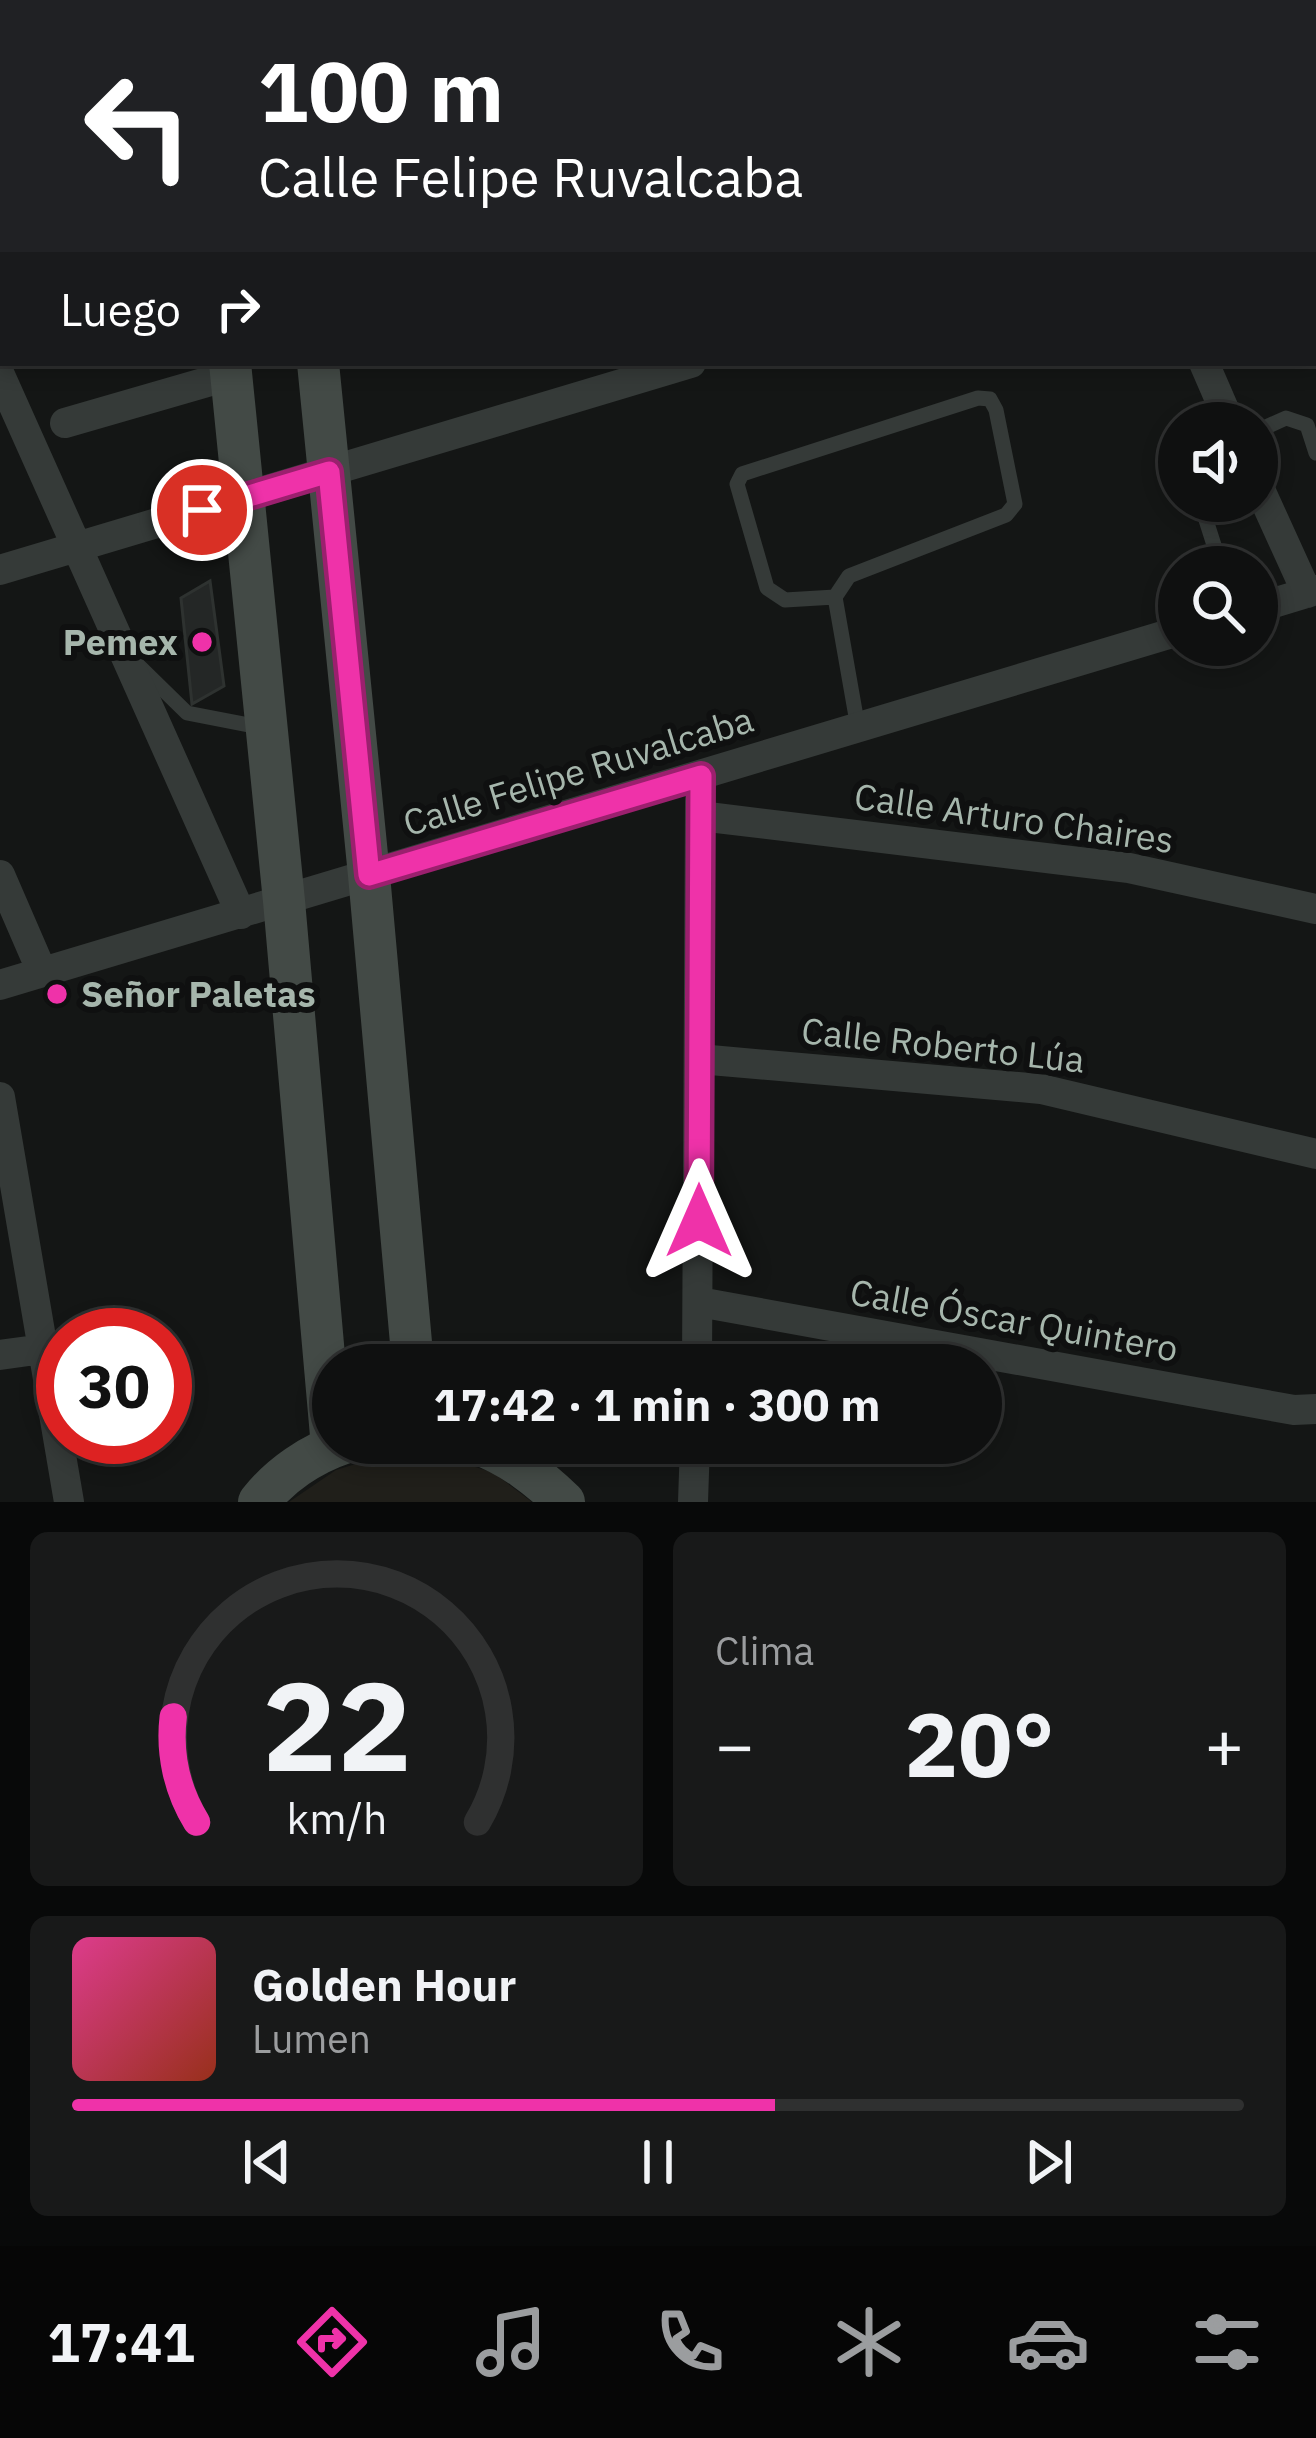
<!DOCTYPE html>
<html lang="es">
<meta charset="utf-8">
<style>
body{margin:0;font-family:"IBM Plex Sans",sans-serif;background:#181919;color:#f1f3f6;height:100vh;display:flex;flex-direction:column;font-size:45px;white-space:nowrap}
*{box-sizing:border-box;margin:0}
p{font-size:39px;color:#9b9d9f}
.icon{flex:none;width:66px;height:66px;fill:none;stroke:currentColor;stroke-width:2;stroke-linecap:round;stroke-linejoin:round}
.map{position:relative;height:1502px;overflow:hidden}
.sheet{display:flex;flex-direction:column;gap:30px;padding:30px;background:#080909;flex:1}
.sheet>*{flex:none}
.banner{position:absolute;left:0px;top:0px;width:1317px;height:366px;box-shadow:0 6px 18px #0003,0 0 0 3px #2f3030;background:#202124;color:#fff;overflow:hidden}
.fabs{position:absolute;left:1158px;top:402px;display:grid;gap:24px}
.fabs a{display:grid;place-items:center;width:120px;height:120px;border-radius:50%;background:#0f1010;box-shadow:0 6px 18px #0003,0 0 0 3px #2f3030;font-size:60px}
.speed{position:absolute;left:36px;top:1308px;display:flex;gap:24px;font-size:60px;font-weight:700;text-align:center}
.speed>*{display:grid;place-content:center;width:156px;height:156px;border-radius:50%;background:#0f1010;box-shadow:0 6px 18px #0003,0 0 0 3px #2f3030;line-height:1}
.speed .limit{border:18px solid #d22;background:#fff;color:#111}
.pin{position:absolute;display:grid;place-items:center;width:102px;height:102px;color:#fff;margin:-51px;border:6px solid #fff;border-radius:50%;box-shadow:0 3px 12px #0007}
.me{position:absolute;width:132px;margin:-66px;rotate:0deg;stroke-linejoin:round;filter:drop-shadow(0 0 9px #0008)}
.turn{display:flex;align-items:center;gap:42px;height:252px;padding:0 60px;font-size:54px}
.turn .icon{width:156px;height:156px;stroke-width:2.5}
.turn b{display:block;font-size:84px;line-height:102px}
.then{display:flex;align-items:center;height:114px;padding:0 60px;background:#0003;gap:24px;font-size:45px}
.big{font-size:90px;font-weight:700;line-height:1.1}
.sheet .card{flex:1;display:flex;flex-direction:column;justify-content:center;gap:18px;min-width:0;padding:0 42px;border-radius:18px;background:#181919}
.sheet .dial{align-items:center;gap:0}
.dial svg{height:312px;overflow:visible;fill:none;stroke:#2f3030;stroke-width:7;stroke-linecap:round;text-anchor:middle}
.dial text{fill:#f1f3f6;stroke:none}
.song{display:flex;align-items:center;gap:36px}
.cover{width:144px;height:144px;border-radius:18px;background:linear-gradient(135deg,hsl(330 70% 55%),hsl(10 70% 35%))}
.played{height:12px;border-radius:6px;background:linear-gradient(90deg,#ef32a9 60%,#2f3030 60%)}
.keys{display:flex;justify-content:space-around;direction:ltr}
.heat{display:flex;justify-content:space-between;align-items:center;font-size:66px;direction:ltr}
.sheet .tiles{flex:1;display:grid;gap:30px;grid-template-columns:1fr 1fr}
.card:last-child{grid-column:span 2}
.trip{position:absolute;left:312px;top:1344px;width:690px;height:120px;border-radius:60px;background:#0f1010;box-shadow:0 6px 18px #0003,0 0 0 3px #2f3030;font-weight:700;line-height:120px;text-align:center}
.dock{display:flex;height:192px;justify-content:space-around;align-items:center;background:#060606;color:#9b9d9f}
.dock .icon{width:84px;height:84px}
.dock .on{color:#ef32a9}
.dock b{font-size:54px;color:#f1f3f6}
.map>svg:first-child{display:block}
.green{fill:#201f1a}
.building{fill:#242726;stroke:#2e3230;stroke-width:3}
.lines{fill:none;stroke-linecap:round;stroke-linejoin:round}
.lane{stroke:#353a38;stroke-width:15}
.street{stroke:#353a38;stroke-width:30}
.secondary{stroke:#434a46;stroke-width:42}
.route-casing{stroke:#9b206e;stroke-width:30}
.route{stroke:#ef32a9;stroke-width:21}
.poi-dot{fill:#ef32a9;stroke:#0f1010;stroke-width:4.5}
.labels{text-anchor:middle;stroke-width:12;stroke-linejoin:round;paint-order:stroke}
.poi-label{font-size:36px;font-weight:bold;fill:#a6b6ac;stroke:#0f1010;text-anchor:end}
.street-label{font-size:36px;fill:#a6b6ac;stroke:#0f1010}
</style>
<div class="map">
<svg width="1316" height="1502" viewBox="0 0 1316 1502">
<rect width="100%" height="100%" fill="#141615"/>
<path class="green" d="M388,1454L442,1456L494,1473L532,1502H289L336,1470Z"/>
<path class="building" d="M210,581L224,686L192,704L181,598Z"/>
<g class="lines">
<path class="lane" d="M1257,431L1286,418L1307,425L1316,453
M1207,501L1206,520L1221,567
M835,597L785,600L767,588L737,484L742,474L978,398L990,399L996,410L1015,504L1006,515L849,576L835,597L858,728
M140,667L187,713L264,728"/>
<path class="street" d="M1043,0L1044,3
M578,3L588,0
M962,3L972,0
M0,58L3,57
M0,170L3,169
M1314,179L1316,178
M1204,363L1230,423
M0,375L241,914
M65,423L231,375
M1257,483L1307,593
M0,570L691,363
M1257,608L1316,590
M700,816L1129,868L1316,909
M0,875L42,972
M0,985L1179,631
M699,1059L1041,1089L1316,1154
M0,1097L69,1502
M699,1302L1294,1410L1316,1409
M0,1355L43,1349
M697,1365L700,801
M693,1502L695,1443"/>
<path class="secondary" d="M193,0V3
M283,0V3
M230,363L284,901L332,1447
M318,363L369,875L413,1365
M476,1443C511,1456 537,1476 564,1502
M259,1502C280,1475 311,1454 344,1443"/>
</g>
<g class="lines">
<g class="route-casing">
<path id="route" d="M202,510L329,472L369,875L701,776L699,1221"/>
</g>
<use href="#route" class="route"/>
</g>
<g class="poi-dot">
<circle cx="202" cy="642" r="12"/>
<circle cx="57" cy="994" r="12"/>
</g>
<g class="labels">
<g class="poi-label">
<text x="178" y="655">Pemex</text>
<text x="81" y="1007" text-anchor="start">Señor Paletas</text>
</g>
<g class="street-label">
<text transform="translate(578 771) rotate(-17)" y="13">Calle Felipe Ruvalcaba</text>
<text transform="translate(1014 818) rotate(8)" y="13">Calle Arturo Chaires</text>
<text transform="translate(943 1045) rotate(6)" y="13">Calle Roberto Lúa</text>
<text transform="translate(1014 1320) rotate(10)" y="13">Calle Óscar Quintero</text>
</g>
</g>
</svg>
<div class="fabs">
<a><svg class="icon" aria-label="sound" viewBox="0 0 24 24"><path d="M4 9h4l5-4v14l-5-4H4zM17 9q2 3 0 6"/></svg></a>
<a><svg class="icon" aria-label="search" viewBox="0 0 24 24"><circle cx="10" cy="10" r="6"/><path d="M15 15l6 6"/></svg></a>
</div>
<div class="speed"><div class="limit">30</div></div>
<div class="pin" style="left:202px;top:510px;background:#d93025"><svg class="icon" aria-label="arrive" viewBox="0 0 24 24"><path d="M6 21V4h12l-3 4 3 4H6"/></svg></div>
<svg class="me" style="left:699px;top:1221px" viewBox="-20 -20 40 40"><path d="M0-17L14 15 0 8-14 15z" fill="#ef32a9" stroke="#fff" stroke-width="4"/></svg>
<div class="trip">17:42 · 1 min · 300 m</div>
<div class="banner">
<div class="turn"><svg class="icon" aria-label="left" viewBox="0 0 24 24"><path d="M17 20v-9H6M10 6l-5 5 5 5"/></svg><div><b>100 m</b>Calle Felipe Ruvalcaba</div></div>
<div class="then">Luego<svg class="icon" aria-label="right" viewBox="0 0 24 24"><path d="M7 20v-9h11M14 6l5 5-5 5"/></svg></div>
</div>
</div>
<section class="sheet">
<div class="tiles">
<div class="card dial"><svg viewBox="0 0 100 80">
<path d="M14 69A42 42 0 1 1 86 69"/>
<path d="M14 69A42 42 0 0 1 8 42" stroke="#ef32a9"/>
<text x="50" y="56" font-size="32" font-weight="700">22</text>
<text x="50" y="72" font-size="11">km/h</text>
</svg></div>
<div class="card"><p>Clima</p>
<div class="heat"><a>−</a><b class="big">20°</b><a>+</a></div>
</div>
<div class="card">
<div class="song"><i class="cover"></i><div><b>Golden Hour</b><p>Lumen</p></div></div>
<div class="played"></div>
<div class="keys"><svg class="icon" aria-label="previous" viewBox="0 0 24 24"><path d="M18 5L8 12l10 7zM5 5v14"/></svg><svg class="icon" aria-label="pause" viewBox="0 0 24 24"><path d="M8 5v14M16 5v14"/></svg><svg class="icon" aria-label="next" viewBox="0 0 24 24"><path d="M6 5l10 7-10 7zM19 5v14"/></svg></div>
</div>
</div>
</section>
<nav class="dock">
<b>17:41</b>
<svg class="icon on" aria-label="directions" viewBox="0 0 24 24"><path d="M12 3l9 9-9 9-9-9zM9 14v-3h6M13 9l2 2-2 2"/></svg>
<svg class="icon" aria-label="music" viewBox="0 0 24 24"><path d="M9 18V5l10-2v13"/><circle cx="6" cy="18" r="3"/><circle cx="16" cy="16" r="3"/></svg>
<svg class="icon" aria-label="phone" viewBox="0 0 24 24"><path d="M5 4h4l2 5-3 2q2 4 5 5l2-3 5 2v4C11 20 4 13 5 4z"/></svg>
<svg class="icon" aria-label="climate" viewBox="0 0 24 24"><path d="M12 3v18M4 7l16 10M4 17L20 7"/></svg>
<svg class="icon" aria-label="car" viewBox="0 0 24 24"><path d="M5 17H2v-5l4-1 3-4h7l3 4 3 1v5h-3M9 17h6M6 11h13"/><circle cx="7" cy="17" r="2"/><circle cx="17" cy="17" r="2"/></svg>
<svg class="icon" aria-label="filters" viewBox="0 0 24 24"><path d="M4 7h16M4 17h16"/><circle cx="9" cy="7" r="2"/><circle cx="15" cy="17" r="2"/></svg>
</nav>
